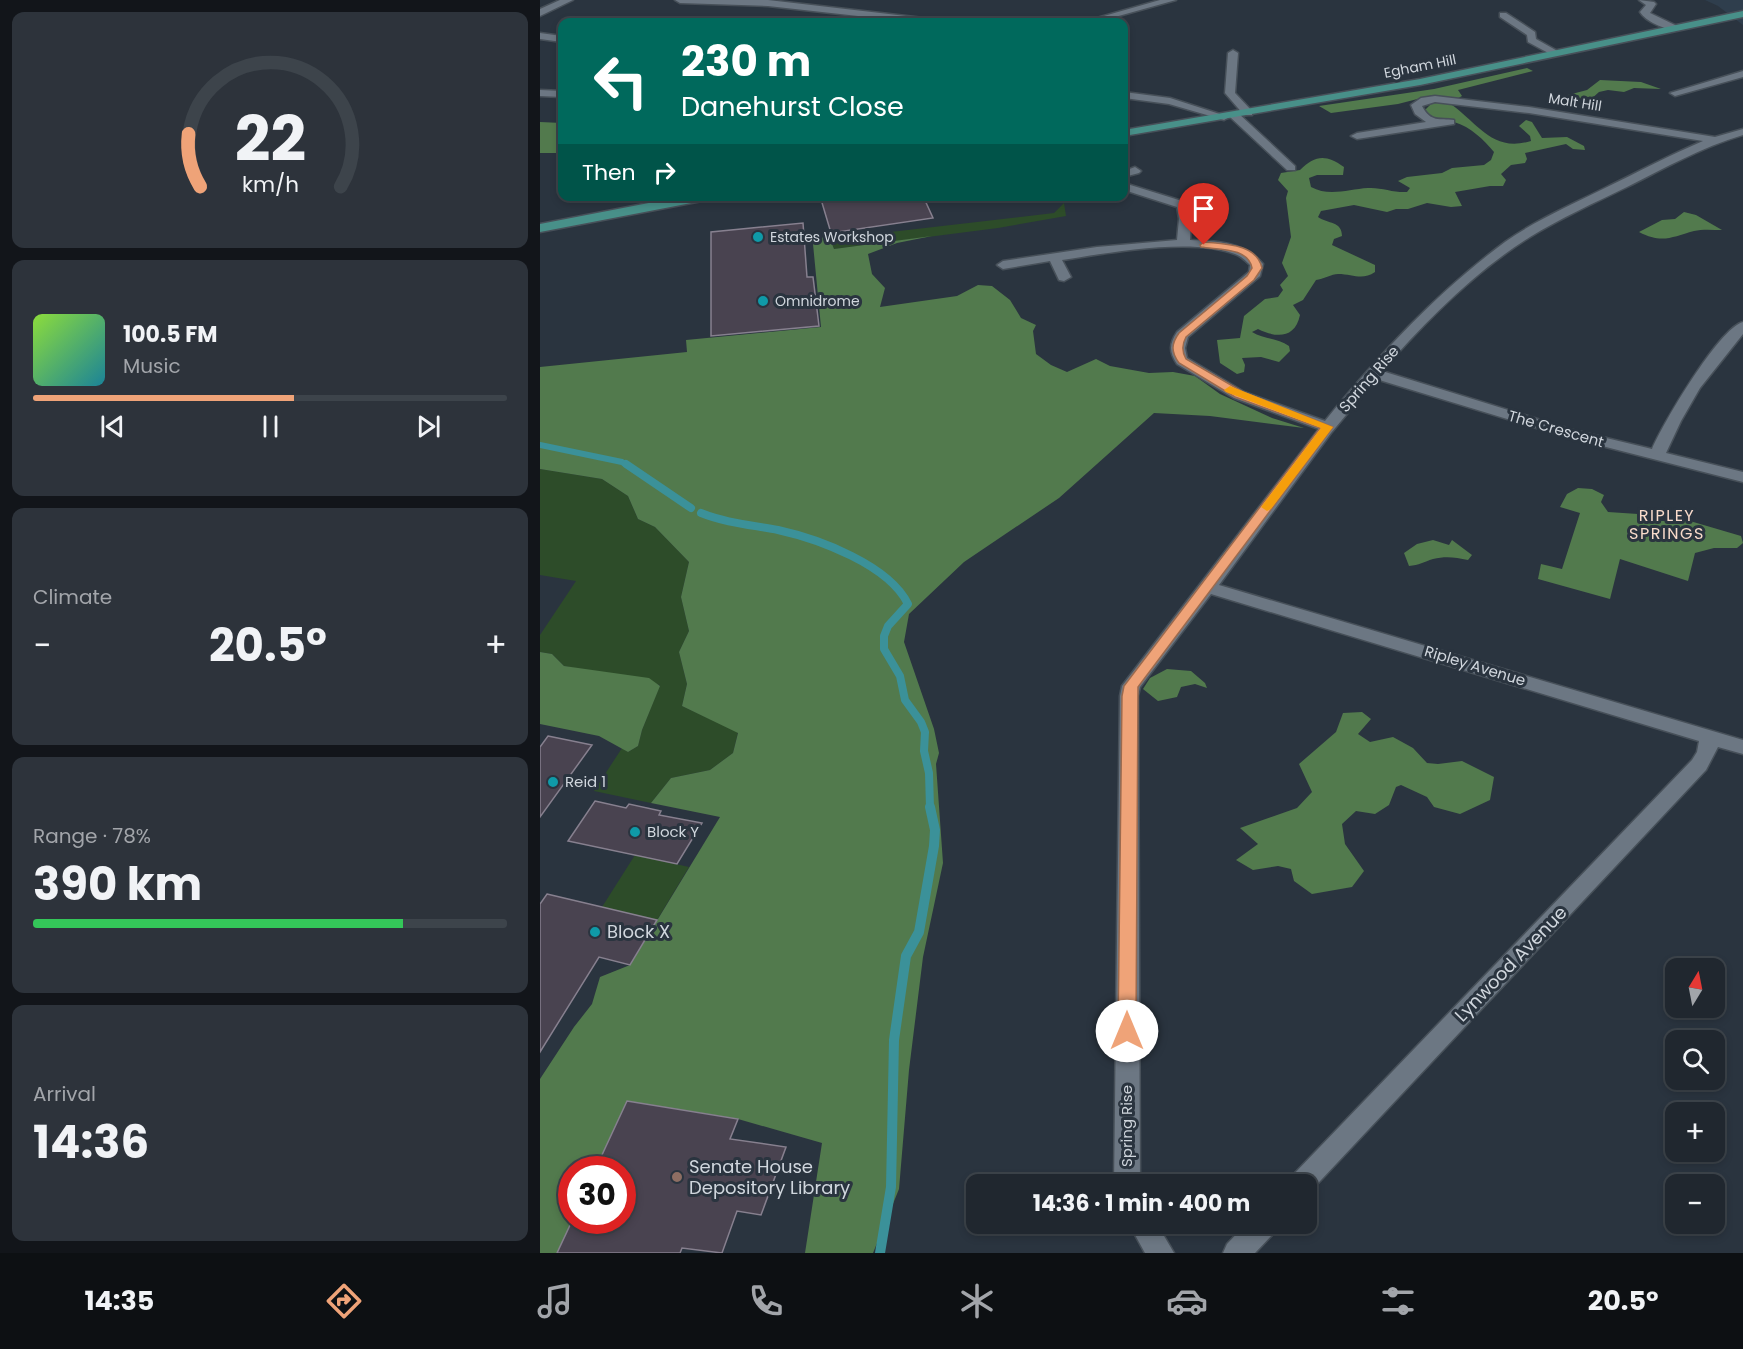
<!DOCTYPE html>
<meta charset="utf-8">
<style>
body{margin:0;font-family:Poppins,sans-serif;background:#2d333b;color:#f1f3f6;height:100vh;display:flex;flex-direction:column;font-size:22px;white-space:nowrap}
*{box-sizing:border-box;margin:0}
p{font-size:20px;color:#a2a5aa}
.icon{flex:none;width:33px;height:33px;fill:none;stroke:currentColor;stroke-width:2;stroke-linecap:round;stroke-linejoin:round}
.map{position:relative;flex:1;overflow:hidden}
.drawer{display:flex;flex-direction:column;gap:12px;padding:12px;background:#12151a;width:540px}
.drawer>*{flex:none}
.banner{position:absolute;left:18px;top:18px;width:570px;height:183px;border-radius:12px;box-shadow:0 3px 9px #0003,0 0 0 2px #3d444b;background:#00695c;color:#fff;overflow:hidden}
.needle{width:39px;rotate:10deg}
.controls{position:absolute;left:1125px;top:958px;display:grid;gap:12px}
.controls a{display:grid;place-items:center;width:60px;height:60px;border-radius:12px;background:#20272f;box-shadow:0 3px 9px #0003,0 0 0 2px #3d444b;font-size:30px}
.speed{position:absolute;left:18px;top:1156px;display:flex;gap:12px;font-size:30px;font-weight:700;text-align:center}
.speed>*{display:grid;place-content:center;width:78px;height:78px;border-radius:50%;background:#20272f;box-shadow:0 3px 9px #0003,0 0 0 2px #3d444b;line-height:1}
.speed .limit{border:9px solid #d22;background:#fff;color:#111}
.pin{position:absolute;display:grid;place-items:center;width:51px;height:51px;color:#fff;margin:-62px -26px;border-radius:50% 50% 50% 0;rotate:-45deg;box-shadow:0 0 6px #0007}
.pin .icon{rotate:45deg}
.me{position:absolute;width:66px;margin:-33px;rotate:0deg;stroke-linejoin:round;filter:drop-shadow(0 0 4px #0008)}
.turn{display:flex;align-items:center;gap:21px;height:126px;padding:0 24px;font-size:27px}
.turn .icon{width:78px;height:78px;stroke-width:2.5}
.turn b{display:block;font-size:42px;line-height:51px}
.then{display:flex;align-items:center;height:57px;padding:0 24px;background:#0003;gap:12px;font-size:22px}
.big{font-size:45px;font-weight:700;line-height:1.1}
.drawer .card{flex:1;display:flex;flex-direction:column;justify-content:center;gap:9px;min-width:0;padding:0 21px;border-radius:12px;background:#2d333b}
.drawer .dial{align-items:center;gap:0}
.dial svg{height:156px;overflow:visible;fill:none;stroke:#3d444b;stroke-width:7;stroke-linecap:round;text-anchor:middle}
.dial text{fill:#f1f3f6;stroke:none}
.song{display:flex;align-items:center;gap:18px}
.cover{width:72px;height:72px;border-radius:9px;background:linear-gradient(135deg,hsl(90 70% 55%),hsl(190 70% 35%))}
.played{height:6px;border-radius:3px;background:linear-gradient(90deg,#efa378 55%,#3d444b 55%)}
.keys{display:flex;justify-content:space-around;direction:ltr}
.heat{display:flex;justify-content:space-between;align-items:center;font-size:33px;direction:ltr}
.charge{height:9px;border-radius:4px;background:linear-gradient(90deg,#34c759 78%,#3d444b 0)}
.trip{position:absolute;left:426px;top:1174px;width:351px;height:60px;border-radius:12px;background:#20272f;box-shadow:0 3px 9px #0003,0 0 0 2px #3d444b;font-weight:700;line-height:60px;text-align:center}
.tabs{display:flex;height:96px;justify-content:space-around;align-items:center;background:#0d1013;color:#a2a5aa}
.tabs .icon{width:42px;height:42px}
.tabs .current{color:#efa378}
.tabs b{font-size:27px;color:#f1f3f6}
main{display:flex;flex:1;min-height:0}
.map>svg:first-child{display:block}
.built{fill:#2f3e4d}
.green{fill:#2d4c29}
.forest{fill:#527a4d}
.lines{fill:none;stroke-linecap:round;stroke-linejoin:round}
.stream-far2{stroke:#3b9199;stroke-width:6}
.stream-far1{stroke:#3b9199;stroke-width:8}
.stream{stroke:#3b9199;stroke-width:10}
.building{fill:#494350;stroke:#87808f;stroke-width:1.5}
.minor-casing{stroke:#475059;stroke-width:3}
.major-casing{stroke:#475059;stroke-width:3}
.minor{fill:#6c7783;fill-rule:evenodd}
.major{fill:#489089;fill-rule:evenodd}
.route{fill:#efa378;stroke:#9b6a4e;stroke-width:1.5}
.slow{fill:#f59e0b}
.culture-dot{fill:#0f9aa8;stroke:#2a343f;stroke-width:2}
.education-dot{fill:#8d6e63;stroke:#2a343f;stroke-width:2}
.labels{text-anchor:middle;stroke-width:6;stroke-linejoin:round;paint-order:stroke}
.far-street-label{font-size:14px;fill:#d0d6dd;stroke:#2a343f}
.far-poi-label{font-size:14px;fill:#d0d6dd;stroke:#2a343f;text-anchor:start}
.street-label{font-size:15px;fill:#d0d6dd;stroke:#2a343f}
.poi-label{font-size:15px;fill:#d0d6dd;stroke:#2a343f;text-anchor:start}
.neighbourhood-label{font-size:16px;letter-spacing:1.5px;fill:#f9dbcb;stroke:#2a343f}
.near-poi-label{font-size:18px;fill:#d0d6dd;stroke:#2a343f;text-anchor:start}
.near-street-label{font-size:18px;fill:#d0d6dd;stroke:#2a343f}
</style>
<main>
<section class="drawer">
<div class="card dial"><svg viewBox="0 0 100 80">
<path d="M14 69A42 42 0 1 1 86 69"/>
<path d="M14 69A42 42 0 0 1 8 42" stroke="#efa378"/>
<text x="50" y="56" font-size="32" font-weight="700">22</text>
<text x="50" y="72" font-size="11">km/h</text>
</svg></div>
<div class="card">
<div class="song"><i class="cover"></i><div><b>100.5 FM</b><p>Music</p></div></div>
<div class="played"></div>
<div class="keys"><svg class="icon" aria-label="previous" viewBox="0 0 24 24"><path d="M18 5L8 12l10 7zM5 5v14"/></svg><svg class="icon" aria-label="pause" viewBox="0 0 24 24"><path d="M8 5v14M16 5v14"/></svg><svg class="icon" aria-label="next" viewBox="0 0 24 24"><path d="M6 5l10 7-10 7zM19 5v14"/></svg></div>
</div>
<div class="card"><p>Climate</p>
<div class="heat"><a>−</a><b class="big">20.5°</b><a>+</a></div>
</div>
<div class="card"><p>Range · 78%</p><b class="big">390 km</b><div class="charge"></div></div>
<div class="card"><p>Arrival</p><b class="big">14:36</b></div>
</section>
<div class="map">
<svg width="1203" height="1253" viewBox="0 0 1203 1253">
<rect width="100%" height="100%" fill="#2a343f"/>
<path class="built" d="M1165,0H1203V25L1178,6Z"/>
<path class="green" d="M524,203L526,216L458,228L294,249L290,239L514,213Z
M0,469L62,479L88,496L98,519L115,527L149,562L141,597L149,631L139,652L147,684L142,706L198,732L193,753L170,770L131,778L111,803L54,791L82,748L88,752L98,746L102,730L120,685L24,666L12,654L0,652V635L36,581L0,575Z
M95,855L149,867L117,920L62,907Z"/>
<path class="forest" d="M987,68L993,71L918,90L922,96L909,103C938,122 951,153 991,141L990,136L979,126L986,120L992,122L1002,138L1027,137L1044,146L1045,150L1033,149L1026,144L985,153L987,159L985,163L971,165L961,174L966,180L963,186H950L915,192L922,206L911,207L887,203L868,209H856L847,212L814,205L781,211L778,217C788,224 802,221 802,236L794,239L792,245L835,265V272C822,281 813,274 798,274C792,274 783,279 776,280L763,300L753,305L760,315C755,339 736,338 718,329L712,332C723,339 737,338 749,346L750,351L739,362L721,357L702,358L705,365L704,372L697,374L680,363L677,340L700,338L704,316L725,299L738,297L743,290L740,285L748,276L742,263L751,237L746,198L748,191L738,180L741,173L760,170C775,155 786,154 804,167L803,175H777L769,178L771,187C789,197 809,189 828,188C841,187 854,193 867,192L870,188L858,181L867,177L902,173L912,168L944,165L951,160L954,152C944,140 931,127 914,122C904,119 895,119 886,114L885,110L893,102V95L858,104L791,113L779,106L894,89Z
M1060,80L1101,82L1121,89L1094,88L1084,92L1068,90L1059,92L1049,101L1035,102L1027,98L1028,95L1047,90Z
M0,122L22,123V153H0Z
M1144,212L1156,215L1182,230C1173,230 1162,229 1154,231C1132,237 1122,244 1099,232L1122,220L1135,219Z
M392,236L357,243L328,254L332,274L345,288L340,307L417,296L438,285L452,286L470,300L481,318L496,325L493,331L496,354L511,365L527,372L556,359L570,366L609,373L633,372L655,376L680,394L732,418L764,428L670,416L614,413L519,498L424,562L369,614L364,642L394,729L399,753L396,764L403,863L383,957L369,1070L359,1189L333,1253H265L282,1143L198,1119L87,1101L55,1170H32V1221L17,1253H0V1079L34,1027L52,1004L60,977L90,965L180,817L111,803L131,778L170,770L193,753L198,733L142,706L147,684L139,652L149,631L141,597L149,562L115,527L98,519L88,496L62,479L0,469V367L147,352L146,340L281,327L273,244L283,237L290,239L294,249Z
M1038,488L1052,489L1064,495L1061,502L1068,512L1098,514L1113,521H1150L1201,536L1203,543L1197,548H1174L1155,553L1148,581L1080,559L1070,599L998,579L1001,564L1022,569L1040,513L1020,507L1027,494Z
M893,540L909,545L912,540L932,555L928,560C915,557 905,556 893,559C884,562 879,565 869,566L864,553L877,544Z
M0,652L12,654L24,666L109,678L120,686L102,730L98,746L88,752L59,736L0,724Z
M627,669L651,671L665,683L667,688L655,684L641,687L637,697L618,701L603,689L610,678Z
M822,712L831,719L818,734L830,742L853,737L873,748L887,763L898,764L922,761L954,777L950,800L920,814L894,807L887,797L861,785L856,787L849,805L835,814L816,811L802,824L805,844L824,871L812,887L772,894L754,881L751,869L738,866L713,870L696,860L718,844L700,828L757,808L772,792L759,764L796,732L803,713Z"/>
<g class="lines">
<path class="stream-far2" d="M0,445L82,462L88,466"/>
<path class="stream-far1" d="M86,464L151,508
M161,513C186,523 212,525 238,530C279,539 349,565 368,604L348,626L344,636V649L360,676L365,700L381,722L385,732L384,751L389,773L390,808"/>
<path class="stream" d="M340,1253L351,1187L354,1040L366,956L379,932L394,846L395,830L390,807"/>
</g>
<path class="building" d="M280,196H383L393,218L291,233Z
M263,223L267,277H273L279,326L171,336V232Z
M8,736L52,745L0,817V747Z
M55,801L86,808L89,804L121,811L119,815L162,823L137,864L28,841Z
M7,894L117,920L90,965L59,957L0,1052V904Z
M87,1101L198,1119L190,1139L246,1147L221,1215L197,1211L182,1253L142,1248L140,1253H17L32,1221H82V1170H55Z"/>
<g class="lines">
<g class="minor-casing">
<path id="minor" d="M20,0H33L0,16V9Z
M135,0H228L392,19L397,22H372L228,6L140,3Z
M620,0H636L557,22H543Z
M1099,0L1114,2L1116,4L1110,13L1137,26V30C1127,31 1105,21 1100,12L1106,5Z
M960,13H966L995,32L996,39L1021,53L1012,55L988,42L987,35L960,17Z
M0,33L22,36V42L0,39Z
M693,50L698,53L695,93L712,111V115H704L685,93L688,53Z
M1203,71V77L1135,96L1130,93Z
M0,90L22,91V97L0,96Z
M584,92L630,98L689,117L684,120L629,104L584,98Z
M895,96L989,107L1175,137L1203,129V135C1162,147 1125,168 1087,187C1054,203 1021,218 990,237C934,272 885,322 842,371L1033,430L1112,449C1122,425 1179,328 1203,322V334L1160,388L1141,421L1126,453L1203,472V482L1023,436L836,379L791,433L679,585L1203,740V754L1178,747L1166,770L766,1196V1185H748L752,1176L1152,760L1157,752L1159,741L671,594L600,687L598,696L600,1185H574L580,696L582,686L779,429L694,398L637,364C629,352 629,344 637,332L709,272L710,265C706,261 701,256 695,254C652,237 568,253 522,260L531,277L524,281L519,280L510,261L463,269L457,265L463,261L557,247L637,240L639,219L637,207L584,190V183L642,201L669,196V202L649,207L651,219L650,240C676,241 705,242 723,264L720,276L648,337L645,348L647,358L704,392L785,421C839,355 896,293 965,242C996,220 1031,205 1065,188C1098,172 1130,155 1163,141L989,113L895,102L882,106C891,123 899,118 914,120V124L817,139L811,136L817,133L886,122L875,114L871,105L881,98Z
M694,112L698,113L755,166V170H747L690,117L689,115Z
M595,167L601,171L599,173L584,177V171Z
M589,1224H617L634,1253H605Z
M706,1224H738L734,1233L715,1253H683L687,1244Z"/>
</g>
<g class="major-casing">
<path id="major" d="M1203,11V17L880,85L584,136V130L880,79Z
M145,196H173L167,200L0,232V224Z"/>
</g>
<use href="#minor" class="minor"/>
<use href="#major" class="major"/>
</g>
<path class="route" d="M664,242C685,244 717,244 722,268L714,280L646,337C642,344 642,352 646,359L703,392L793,427L598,687L596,1031L593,1037L587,1039L580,1037L578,1031L582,696L584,686L780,428L695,397L639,363C631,352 631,344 639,333L707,276L712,268C708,247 678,250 661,247L660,245Z"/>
<path class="slow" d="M690,386L793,427L731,509L727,511L721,507L781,428L686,392L684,390Z"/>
<g class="culture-dot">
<circle cx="218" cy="237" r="6"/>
<circle cx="223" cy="301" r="6"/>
<circle cx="13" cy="782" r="6"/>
<circle cx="95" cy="832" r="6"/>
<circle cx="55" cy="932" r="6"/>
</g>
<circle class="education-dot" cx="137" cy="1177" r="6"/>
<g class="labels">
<g class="far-street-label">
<text transform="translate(880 66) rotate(-11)" y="5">Egham Hill</text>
<text transform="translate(1035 102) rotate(9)" y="5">Malt Hill</text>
</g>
<g class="far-poi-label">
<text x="230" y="242">Estates Workshop</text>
<text x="235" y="306">Omnidrome</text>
</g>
<g class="street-label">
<text transform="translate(829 379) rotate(-49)" y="5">Spring Rise</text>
<text transform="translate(1016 429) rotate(16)" y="5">The Crescent</text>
<text transform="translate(935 666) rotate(17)" y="5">Ripley Avenue</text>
<text transform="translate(587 1126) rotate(-90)" y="5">Spring Rise</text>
</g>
<g class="poi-label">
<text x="25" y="787">Reid 1</text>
<text x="107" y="837">Block Y</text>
</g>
<g class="neighbourhood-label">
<text x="1127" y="521">RIPLEY<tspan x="1127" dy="18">SPRINGS</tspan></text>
</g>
<g class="near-poi-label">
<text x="67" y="938">Block X</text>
<text x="149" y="1173">Senate House<tspan x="149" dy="21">Depository Library</tspan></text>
</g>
<g class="near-street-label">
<text transform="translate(971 964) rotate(-46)" y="6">Lynwood Avenue</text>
</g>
</g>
</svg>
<div class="controls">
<a><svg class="needle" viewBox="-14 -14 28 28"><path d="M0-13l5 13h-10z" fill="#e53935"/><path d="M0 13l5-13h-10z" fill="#a2a5aa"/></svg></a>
<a><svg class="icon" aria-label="search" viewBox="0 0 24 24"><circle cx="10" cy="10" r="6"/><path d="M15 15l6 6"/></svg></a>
<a>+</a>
<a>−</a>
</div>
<div class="speed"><div class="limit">30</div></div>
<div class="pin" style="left:664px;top:245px;background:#d93025"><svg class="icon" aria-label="arrive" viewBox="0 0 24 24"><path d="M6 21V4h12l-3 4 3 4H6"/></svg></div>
<svg class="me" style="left:587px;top:1031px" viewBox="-20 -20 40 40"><circle r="19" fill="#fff"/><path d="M0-13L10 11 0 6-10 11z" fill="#efa378"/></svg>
<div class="trip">14:36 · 1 min · 400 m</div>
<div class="banner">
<div class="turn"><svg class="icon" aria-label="left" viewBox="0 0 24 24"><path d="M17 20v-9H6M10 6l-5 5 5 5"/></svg><div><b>230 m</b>Danehurst Close</div></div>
<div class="then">Then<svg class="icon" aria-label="right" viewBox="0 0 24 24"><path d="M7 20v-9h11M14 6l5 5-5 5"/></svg></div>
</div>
</div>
</main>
<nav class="tabs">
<b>14:35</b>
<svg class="icon current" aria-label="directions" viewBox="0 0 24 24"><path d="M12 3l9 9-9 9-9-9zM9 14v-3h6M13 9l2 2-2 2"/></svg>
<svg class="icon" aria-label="music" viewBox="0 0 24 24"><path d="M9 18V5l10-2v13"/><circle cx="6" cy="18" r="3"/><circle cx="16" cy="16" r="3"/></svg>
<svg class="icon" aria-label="phone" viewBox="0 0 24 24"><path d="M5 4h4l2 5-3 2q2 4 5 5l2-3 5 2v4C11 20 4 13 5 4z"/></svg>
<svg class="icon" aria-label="climate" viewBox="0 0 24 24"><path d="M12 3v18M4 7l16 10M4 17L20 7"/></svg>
<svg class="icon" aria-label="car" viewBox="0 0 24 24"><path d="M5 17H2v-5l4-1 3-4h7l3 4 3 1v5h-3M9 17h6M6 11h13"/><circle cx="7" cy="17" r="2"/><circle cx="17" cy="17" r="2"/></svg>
<svg class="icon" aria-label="filters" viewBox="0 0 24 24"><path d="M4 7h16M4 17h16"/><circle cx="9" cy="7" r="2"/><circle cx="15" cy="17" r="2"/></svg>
<b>20.5°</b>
</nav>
